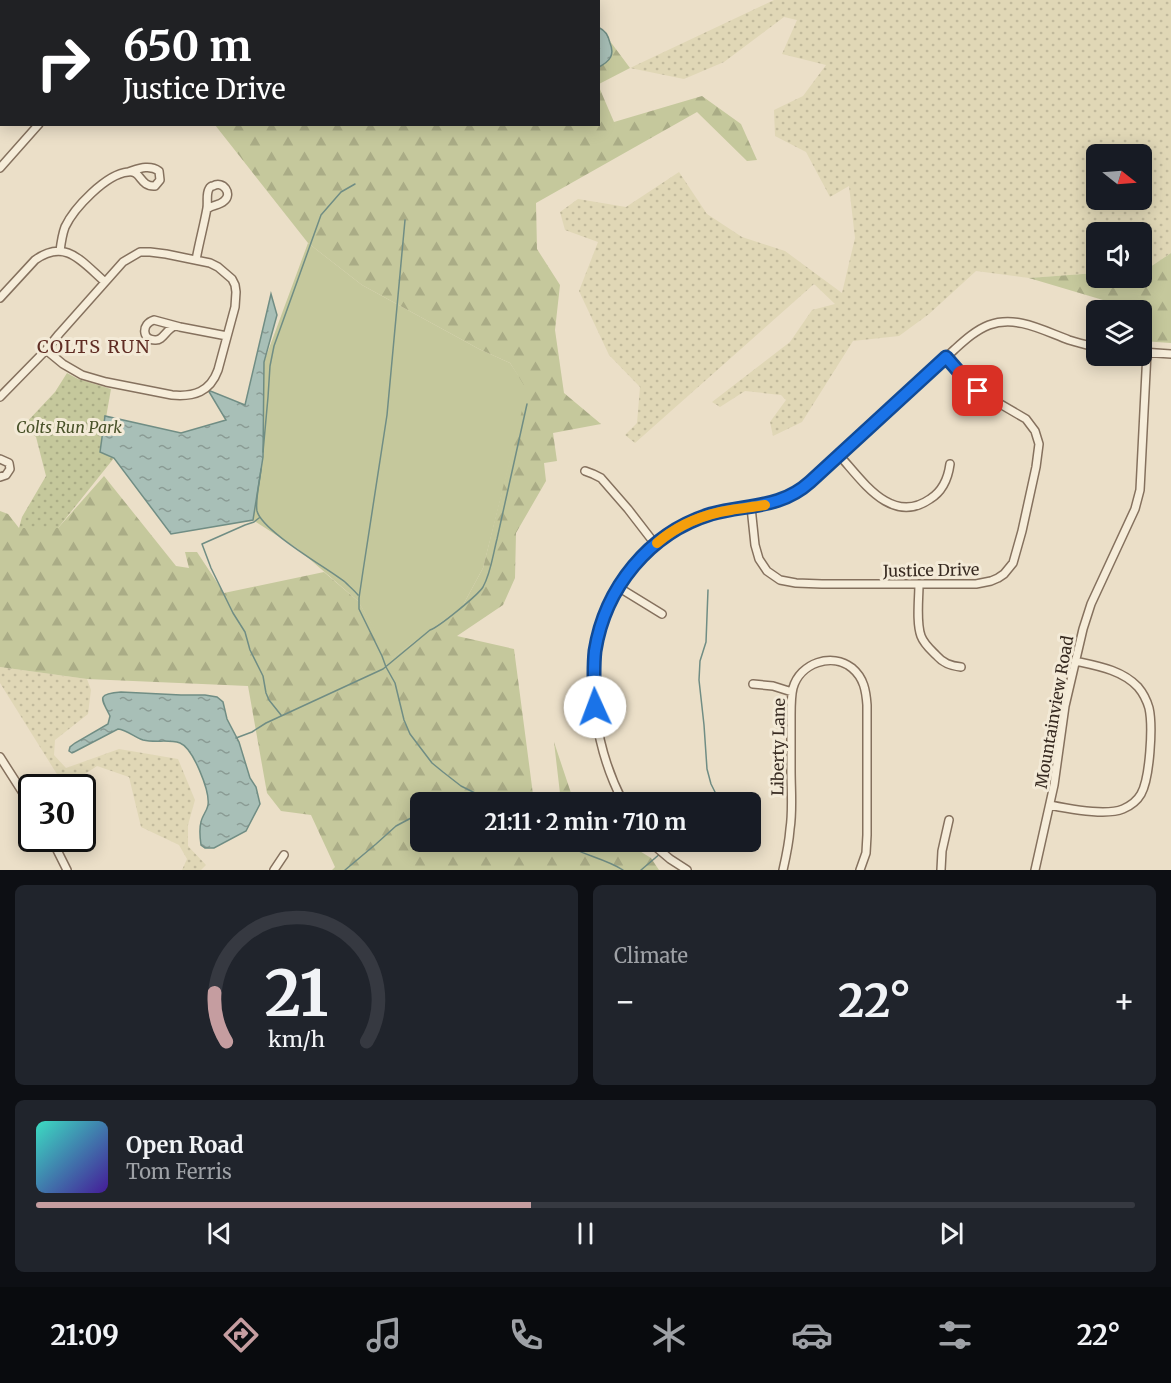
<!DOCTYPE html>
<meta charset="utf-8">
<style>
body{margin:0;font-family:Merriweather,serif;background:#20242c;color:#f1f3f6;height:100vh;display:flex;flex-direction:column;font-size:22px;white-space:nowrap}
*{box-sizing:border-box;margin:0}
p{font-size:20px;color:#9ea1a6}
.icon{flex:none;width:33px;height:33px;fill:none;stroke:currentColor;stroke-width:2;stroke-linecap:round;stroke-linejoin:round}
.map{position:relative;height:870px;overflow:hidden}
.details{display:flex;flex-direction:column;gap:15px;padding:15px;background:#0d0f14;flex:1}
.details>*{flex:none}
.hud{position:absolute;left:0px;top:0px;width:600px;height:126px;box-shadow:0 3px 15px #0003;background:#202124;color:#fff;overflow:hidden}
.needle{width:39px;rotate:107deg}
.fabs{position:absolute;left:1086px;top:144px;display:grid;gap:12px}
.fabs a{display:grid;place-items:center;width:66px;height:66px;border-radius:9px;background:#171b24;box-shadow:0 3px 15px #0003;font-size:30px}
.speed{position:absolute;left:18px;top:774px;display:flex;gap:12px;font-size:30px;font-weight:700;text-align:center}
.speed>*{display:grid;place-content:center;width:78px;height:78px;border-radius:50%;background:#171b24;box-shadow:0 3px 15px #0003;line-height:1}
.speed .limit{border:3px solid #111;border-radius:9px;background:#fff;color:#111}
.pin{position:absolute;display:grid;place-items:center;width:51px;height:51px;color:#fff;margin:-26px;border-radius:12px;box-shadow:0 3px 9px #0006}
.me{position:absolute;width:66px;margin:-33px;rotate:358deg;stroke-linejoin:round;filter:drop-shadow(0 0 4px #0008)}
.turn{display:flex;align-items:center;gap:21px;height:126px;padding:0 24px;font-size:27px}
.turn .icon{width:78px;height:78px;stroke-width:2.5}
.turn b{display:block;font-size:42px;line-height:51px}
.big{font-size:45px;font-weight:700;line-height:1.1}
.details .widget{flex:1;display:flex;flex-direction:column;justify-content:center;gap:9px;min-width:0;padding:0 21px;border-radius:9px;background:#20242c}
.details .dial{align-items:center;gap:0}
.dial svg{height:156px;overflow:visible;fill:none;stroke:#363941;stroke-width:7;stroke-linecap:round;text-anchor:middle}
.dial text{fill:#f1f3f6;stroke:none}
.song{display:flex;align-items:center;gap:18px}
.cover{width:72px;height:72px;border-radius:9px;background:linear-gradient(135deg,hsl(170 70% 55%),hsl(260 70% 35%))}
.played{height:6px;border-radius:3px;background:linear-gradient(90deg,#c59da0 45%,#363941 45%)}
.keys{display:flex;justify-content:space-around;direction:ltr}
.heat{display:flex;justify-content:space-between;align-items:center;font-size:33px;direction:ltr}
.details .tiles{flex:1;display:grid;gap:15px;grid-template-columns:1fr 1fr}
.widget:last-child{grid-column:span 2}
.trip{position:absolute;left:410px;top:792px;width:351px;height:60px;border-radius:9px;background:#171b24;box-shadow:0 3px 15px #0003;font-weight:700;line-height:60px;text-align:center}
.tabs{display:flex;height:96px;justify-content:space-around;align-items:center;background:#090b0e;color:#9ea1a6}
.tabs .icon{width:42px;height:42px}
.tabs .selected{color:#c59da0}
.tabs b{font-size:27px;color:#f1f3f6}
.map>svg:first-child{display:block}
.farmland{fill:url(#farmland-dots);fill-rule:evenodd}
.grass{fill:#c5c89c}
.forest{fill:url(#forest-firs)}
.park{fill:url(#park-dots)}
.water{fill:url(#water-ripples);stroke:#708d84;stroke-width:1.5}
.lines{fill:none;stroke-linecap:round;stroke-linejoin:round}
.stream{stroke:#708d84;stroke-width:1.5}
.minor-casing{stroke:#85715e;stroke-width:10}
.minor{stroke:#f6edda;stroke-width:7}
.route-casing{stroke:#114b97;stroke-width:15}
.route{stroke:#1a73e8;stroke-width:10}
.slow{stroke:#f59e0b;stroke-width:10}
.labels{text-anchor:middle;stroke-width:6;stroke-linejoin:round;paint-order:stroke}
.park-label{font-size:16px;font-style:italic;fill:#495229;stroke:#f3ead7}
.street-label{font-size:16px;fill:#372a21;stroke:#f3ead7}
.neighbourhood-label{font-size:18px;letter-spacing:1.5px;fill:#602d24;stroke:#f3ead7}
</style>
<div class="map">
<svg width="1171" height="870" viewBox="0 0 1171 870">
<defs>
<pattern id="farmland-dots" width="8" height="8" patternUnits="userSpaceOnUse" patternTransform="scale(1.5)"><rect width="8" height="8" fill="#e0d7b6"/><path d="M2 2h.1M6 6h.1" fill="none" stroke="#c1b99c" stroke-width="1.8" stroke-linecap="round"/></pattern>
<pattern id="forest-firs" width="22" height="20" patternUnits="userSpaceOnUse" patternTransform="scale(1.5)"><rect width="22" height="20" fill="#c5c89c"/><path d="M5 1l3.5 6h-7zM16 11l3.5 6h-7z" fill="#aaac86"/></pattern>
<pattern id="park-dots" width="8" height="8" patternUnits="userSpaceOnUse" patternTransform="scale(1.5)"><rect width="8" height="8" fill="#c5c89c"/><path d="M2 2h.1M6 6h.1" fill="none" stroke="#aaac86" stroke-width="1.8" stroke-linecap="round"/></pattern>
<pattern id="water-ripples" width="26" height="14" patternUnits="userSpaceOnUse" patternTransform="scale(1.5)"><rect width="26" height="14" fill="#a8bfb7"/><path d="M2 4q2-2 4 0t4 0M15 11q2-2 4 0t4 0" fill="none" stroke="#8a9b94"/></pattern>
</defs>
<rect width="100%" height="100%" fill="#ebdfc8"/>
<path class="farmland" d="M774,0H1171V253L1147,269L1142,270V232H1096V273L1029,278L976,271L929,314L899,336L853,341L802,422L773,436L770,422L786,400L781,395L745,391L720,407L712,402L790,342L812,310L835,304L814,284L635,443L625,435L637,423L640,387L609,355L579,291L598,242L565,230L560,212L578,199L626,207L679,172L707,214L742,237L785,251L842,293L855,238L849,186L830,197L806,152L775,136L774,110L803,96L826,65L782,54L797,20L784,17L724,62L684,79L630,68ZM1096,154H1142V200H1096Z
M0,667L87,679L91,690L88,714L55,740L54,755L66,768L119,749L178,759L195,800L188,825V846L206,865L201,870H182L187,859L179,845L141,827L129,777L97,766L65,787L0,683Z"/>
<path class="grass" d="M308,243L362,285L479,349L510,363L528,390L483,568L462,607L391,659L358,601L298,549L253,520L263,457L264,362Z"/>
<path class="forest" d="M174,0H504L505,1H173Z
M598,25L630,68L599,84H598Z
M599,87L614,122L702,96L741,124L757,160L747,161L697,112L536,203L537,249L560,285L555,330L564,393L601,424L553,433L557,461L544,463L546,481L516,533L515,578L503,605L457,636L514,649L534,802H420V842H625L651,858L659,870H332L335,867L311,815L281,811L267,793L248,686L87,679L0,667V511L8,514L19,528H58L104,476L176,566L189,568L185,552H197L224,593L324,572L358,601L392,658L462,607L483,568L527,390L510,363L479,349L362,285L308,243L215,125L598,124Z
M1171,253V343L1142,341V310H1114L1113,303L1029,278L1096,273V278H1142V270L1147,269Z
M554,742L574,802H561Z"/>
<path class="park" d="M67,373L78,379L111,389L100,452L114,458L58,528H19L22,517L46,476L36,437L24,425L55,392Z"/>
<path class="water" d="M598,27C606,31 608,35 610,43C615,55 610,61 599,67Z
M271,294L277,315L264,362L263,457L253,520L171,534L114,458L100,452L105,416L181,433L226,420L208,390L245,405Z
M121,692L181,695H205L217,697L223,702L227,719L239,742L250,778L256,787L260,804L246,831L214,848H205L201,845C200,838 199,829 201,822C202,816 207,811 208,805C210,791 193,748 180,743C168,739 156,743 143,740C134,737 127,730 118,729L74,752L72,753L69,751L70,747L75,743L108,724L110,716C101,698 96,694 121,692Z"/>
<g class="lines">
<path class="stream" d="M405,220L387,415L363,571L359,598V609L382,656L386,667L395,683L404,720L410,734L432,763L443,772L461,786L493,802
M263,452L268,397L270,366L274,346L321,215L341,192L355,184
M261,469C260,481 255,500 257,511C262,531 327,568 345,582C349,586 354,590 358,595
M259,518L254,522L245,525L202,544L211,568L233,613L245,632L250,650L263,676L266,693L269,700L281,715
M708,590L706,642L700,661L699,680L704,725L707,769L711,784L720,802
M236,738L252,732L266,723L383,669L430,630C439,627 478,595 483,587C491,573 493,554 497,539C507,494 517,449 527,404
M452,802L472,792
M561,842C578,854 605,858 623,870
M665,850L675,842
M345,870L376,844L396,826L411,818L416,809L420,807
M641,870L661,853"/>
<g class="minor-casing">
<path id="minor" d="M151,2L152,0
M0,84L2,83
M0,168L39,124
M60,251C61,243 62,235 65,227C74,208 106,174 128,172C142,170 139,187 155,186L160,180L159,171C149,164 138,169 128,172
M196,260C199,243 204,225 207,208C208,202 206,194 209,189C210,187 211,186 213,186C223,180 233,194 224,201C219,206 213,204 207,209
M0,298L35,260C66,238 82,262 105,282
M175,326C166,329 163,341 155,340C142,340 141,324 154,320L180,327L227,336
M1142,352L1171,354
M0,397L46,350L59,334L123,262L140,252H150L166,254L210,263L218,267L232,279L235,285L236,292L235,307L218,370C210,392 194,397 172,395L106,382L82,375L63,364L46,350
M839,455C862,480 891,526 930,499C943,491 948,479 950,464
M0,459L9,463L10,469L6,475L0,477
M585,471L593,474L601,478L628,509L655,544
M751,507L755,545L759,559L767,571L780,580L796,583L822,584H976L991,581L998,578L1004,574L1013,563L1022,531L1036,467L1039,444L1035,431L1026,419L978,391L966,380L946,357
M919,584C919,599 916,622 921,636C924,644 930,649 936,655C943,663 950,666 961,667
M618,587L662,614
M753,684L773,686L792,692
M0,757L32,807
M623,802C583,725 579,621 643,556C657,542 673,530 691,522C704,516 717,512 730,510C753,506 776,505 796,493C809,485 820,473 830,463C840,454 851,444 861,435C891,406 924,378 955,349C965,340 976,330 989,325C1017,315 1044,331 1069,340C1078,343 1087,345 1096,347
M1050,805C1069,809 1106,816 1123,809C1130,806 1137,801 1141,794C1150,778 1153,726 1149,708C1147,701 1143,693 1138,687C1122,670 1098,666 1075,661
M51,838L67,870
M650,842L670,859L687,870
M274,870L284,855
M783,870C786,857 789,843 790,829C793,810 791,790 791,770C791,752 791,733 791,715C791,706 791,696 793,688C800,663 832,652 852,668C864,678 866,691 867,705V835L866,853L860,870
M941,870L942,851L949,820
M1035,870L1054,785L1065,706L1083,629L1091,604L1135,509L1140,490L1147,352"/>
</g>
<use href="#minor" class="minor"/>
</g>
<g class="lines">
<g class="route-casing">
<path id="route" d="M595,707C594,688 593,670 595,651C605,588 649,533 711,514C747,504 780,509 810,482L946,357L966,380L978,391"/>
</g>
<use href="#route" class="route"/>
<path class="slow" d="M657,543C678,525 704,514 731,510C743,508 754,507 765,505"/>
</g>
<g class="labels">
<g class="park-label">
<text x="69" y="433">Colts Run Park</text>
</g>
<g class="street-label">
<text transform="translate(931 570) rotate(-1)" y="6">Justice Drive</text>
<text transform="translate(1054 712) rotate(-80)" y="6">Mountainview Road</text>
<text transform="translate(778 747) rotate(-89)" y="6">Liberty Lane</text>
</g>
<g class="neighbourhood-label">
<text x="94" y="353">COLTS RUN</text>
</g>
</g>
</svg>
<div class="fabs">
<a><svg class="needle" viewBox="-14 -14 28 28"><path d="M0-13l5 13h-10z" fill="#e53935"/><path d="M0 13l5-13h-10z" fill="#9ea1a6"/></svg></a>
<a><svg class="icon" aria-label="sound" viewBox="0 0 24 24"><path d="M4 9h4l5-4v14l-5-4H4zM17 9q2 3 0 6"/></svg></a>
<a><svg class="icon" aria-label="layers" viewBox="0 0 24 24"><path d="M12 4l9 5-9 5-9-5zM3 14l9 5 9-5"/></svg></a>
</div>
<div class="speed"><div class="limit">30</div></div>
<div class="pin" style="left:978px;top:391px;background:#d93025"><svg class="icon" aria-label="arrive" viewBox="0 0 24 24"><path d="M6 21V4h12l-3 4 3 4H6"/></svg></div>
<svg class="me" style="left:595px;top:707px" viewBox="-20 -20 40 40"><circle r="19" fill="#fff"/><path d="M0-13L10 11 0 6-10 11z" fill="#1a73e8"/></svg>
<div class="trip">21:11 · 2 min · 710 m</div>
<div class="hud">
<div class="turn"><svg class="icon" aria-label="right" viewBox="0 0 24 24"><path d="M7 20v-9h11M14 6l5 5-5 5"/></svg><div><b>650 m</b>Justice Drive</div></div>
</div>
</div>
<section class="details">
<div class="tiles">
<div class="widget dial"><svg viewBox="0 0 100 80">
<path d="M14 69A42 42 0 1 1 86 69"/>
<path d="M14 69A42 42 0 0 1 8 44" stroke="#c59da0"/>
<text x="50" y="56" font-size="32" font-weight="700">21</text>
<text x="50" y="72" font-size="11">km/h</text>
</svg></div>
<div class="widget"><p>Climate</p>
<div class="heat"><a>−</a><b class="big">22°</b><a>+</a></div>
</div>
<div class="widget">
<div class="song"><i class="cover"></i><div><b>Open Road</b><p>Tom Ferris</p></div></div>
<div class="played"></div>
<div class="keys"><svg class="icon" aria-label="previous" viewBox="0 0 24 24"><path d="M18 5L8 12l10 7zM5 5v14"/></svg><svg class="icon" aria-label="pause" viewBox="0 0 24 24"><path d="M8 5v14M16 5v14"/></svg><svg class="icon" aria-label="next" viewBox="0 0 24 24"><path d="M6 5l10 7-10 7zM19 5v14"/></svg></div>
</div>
</div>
</section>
<nav class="tabs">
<b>21:09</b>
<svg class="icon selected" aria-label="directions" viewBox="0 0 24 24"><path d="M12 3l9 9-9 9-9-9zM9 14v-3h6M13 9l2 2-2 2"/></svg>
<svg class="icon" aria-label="music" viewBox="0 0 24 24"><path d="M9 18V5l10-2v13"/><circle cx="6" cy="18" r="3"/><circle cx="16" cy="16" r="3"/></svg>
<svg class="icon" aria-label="phone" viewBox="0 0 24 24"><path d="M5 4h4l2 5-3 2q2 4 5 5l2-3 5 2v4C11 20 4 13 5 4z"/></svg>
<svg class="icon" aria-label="climate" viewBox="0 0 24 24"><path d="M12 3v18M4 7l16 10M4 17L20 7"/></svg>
<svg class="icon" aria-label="car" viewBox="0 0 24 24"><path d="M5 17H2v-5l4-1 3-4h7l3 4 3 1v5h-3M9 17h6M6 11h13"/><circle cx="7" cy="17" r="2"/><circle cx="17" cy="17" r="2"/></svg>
<svg class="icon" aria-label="filters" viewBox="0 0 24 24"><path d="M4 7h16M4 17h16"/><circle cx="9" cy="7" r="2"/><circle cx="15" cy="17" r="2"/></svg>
<b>22°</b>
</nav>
